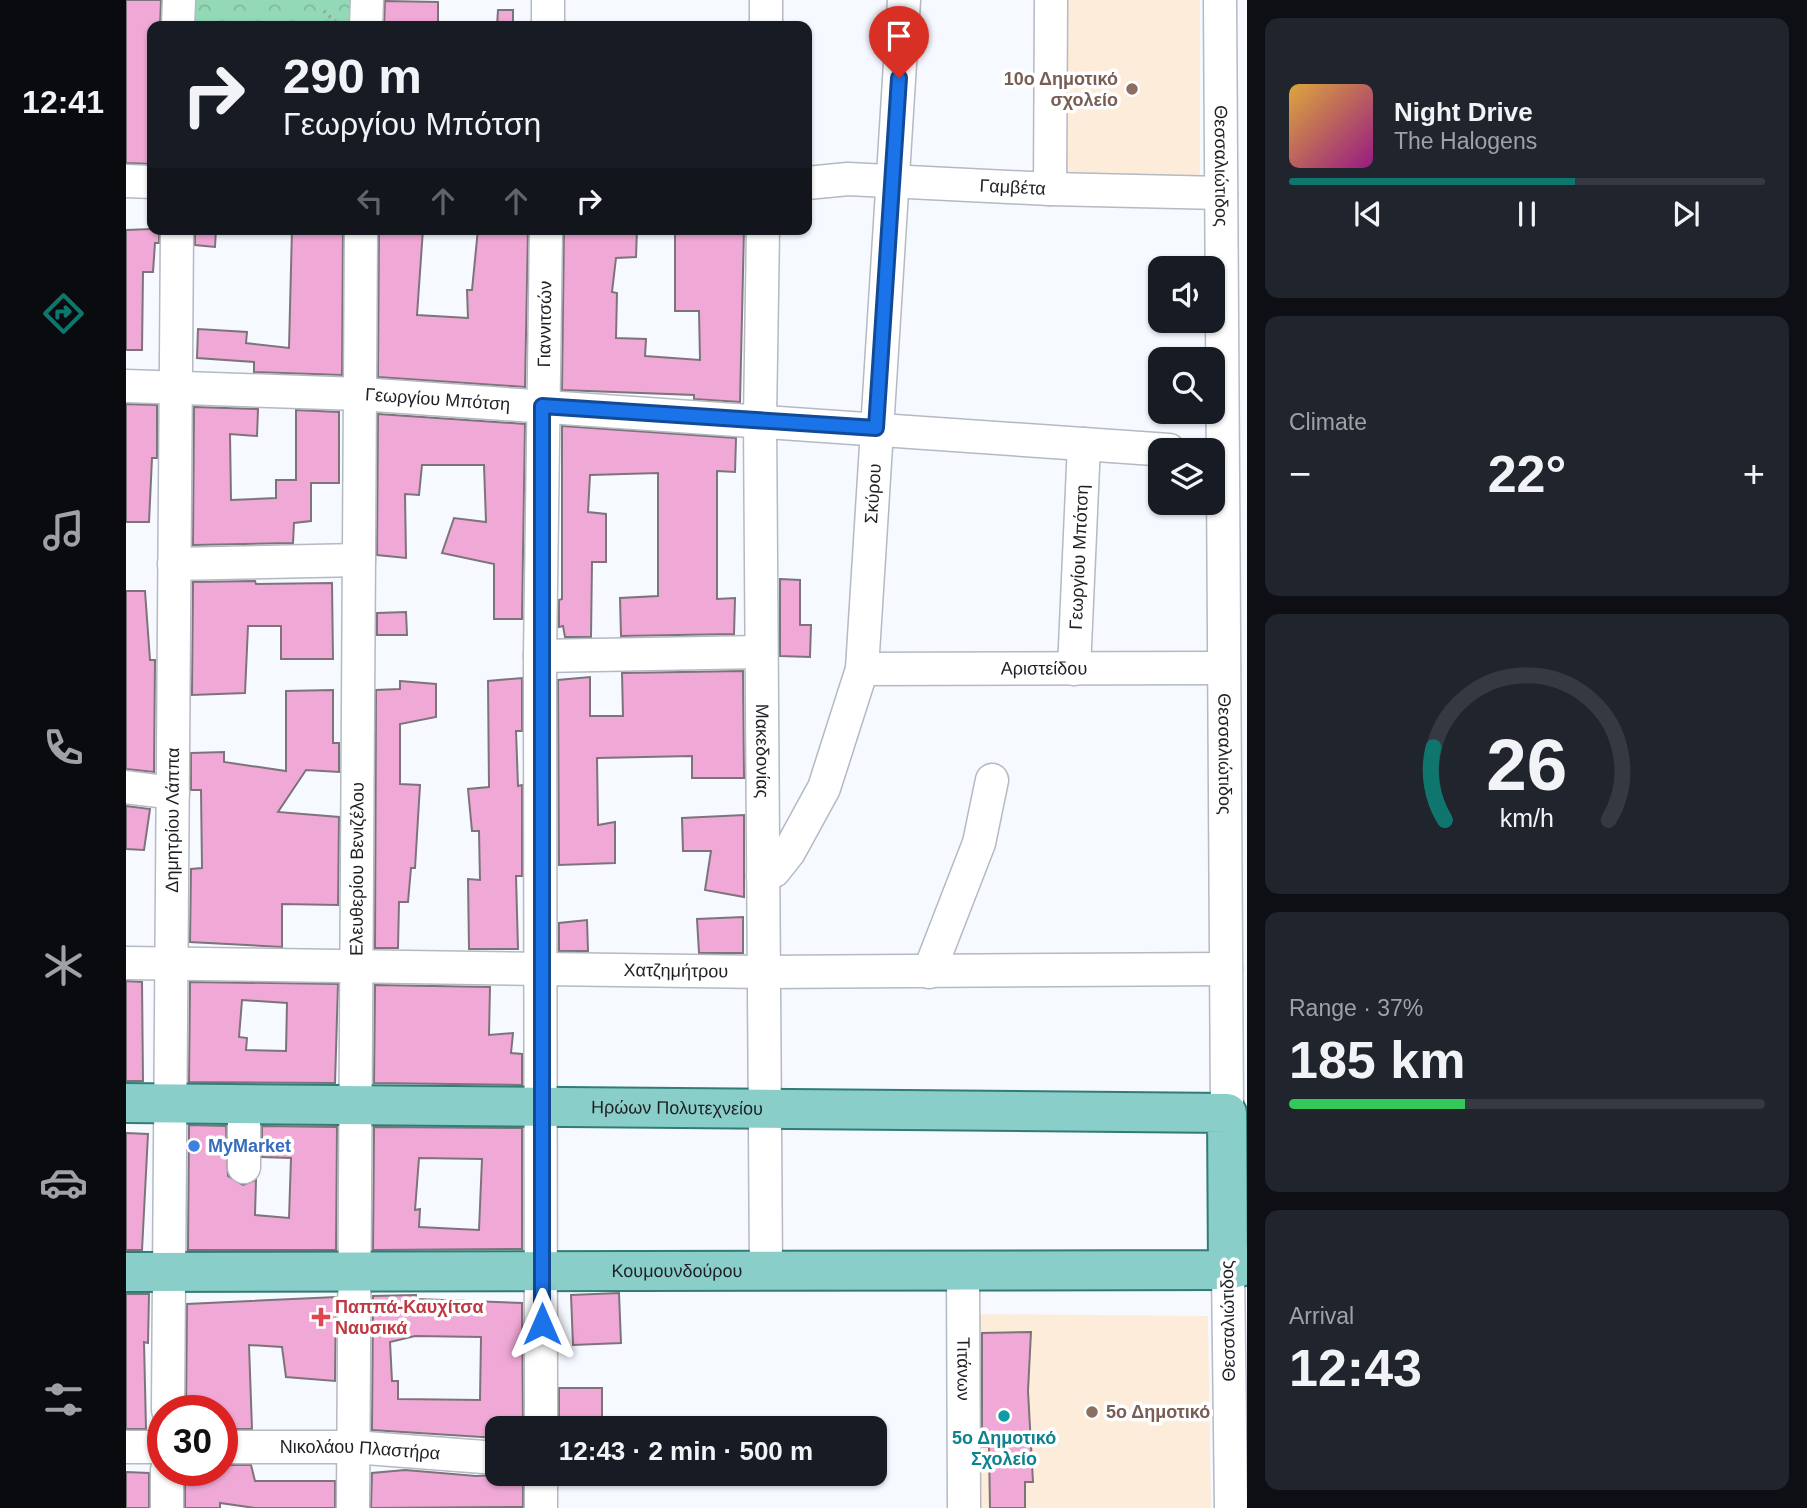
<!DOCTYPE html>
<meta charset="utf-8">
<style>
body{margin:0;font-family:Arial,sans-serif;background:#20242c;color:#f1f3f6;height:100vh;display:flex;flex-direction:column;font-size:26px;white-space:nowrap}
*{box-sizing:border-box;margin:0}
p{font-size:23px;color:#9ea1a6}
.icon{flex:none;width:38px;height:38px;fill:none;stroke:currentColor;stroke-width:2;stroke-linecap:round;stroke-linejoin:round}
.map{position:relative;flex:1;overflow:hidden}
.drawer{display:flex;flex-direction:column;gap:18px;padding:18px;background:#0d0f14;width:560px}
.drawer>*{flex:none}
.banner{position:absolute;left:21px;top:21px;width:665px;height:214px;border-radius:14px;box-shadow:0 2px 5px #0004;background:#171b24;color:#f1f3f6;overflow:hidden}
.buttons{position:absolute;left:1022px;top:256px;display:grid;gap:14px}
.buttons a{display:grid;place-items:center;width:77px;height:77px;border-radius:14px;background:#171b24;box-shadow:0 2px 5px #0004;font-size:35px}
.speed{position:absolute;left:21px;top:1395px;display:flex;gap:14px;font-size:35px;font-weight:700;text-align:center}
.speed>*{display:grid;place-content:center;width:91px;height:91px;border-radius:50%;background:#171b24;box-shadow:0 2px 5px #0004;line-height:1}
.speed .limit{border:10px solid #d22;background:#fff;color:#111}
.pin{position:absolute;display:grid;place-items:center;width:60px;height:60px;color:#fff;margin:-72px -30px;border-radius:50% 50% 50% 0;rotate:-45deg;box-shadow:0 0 7px #0007}
.pin .icon{rotate:45deg}
.me{position:absolute;width:77px;margin:-38px;rotate:0deg;stroke-linejoin:round;filter:drop-shadow(0 0 5px #0008)}
.turn{display:flex;align-items:center;gap:24px;height:147px;padding:0 21px;font-size:32px}
.turn .icon{width:91px;height:91px;stroke-width:2.5}
.turn b{display:block;font-size:49px;line-height:60px}
.lanes{display:flex;align-items:center;height:66px;padding:0 21px;background:#0003;justify-content:center;gap:35px;direction:ltr}
.lanes .off{opacity:.35}
.big{font-size:52px;font-weight:600;line-height:1.1}
.drawer .widget{flex:1;display:flex;flex-direction:column;justify-content:center;gap:10px;min-width:0;padding:0 24px;border-radius:14px;background:#20242c}
.drawer .dial{align-items:center;gap:0}
.dial svg{height:182px;overflow:visible;fill:none;stroke:#363941;stroke-width:7;stroke-linecap:round;text-anchor:middle}
.dial text{fill:#f1f3f6;stroke:none}
.song{display:flex;align-items:center;gap:21px}
.cover{width:84px;height:84px;border-radius:10px;background:linear-gradient(135deg,hsl(40 70% 55%),hsl(310 70% 35%))}
.played{height:7px;border-radius:4px;background:linear-gradient(90deg,#0f766e 60%,#363941 60%)}
.keys{display:flex;justify-content:space-around;direction:ltr}
.heat{display:flex;justify-content:space-between;align-items:center;font-size:38px;direction:ltr}
.charge{height:10px;border-radius:5px;background:linear-gradient(90deg,#34c759 37%,#363941 0)}
.trip{position:absolute;left:359px;top:1416px;width:402px;height:70px;border-radius:14px;background:#171b24;box-shadow:0 2px 5px #0004;font-weight:600;line-height:70px;text-align:center}
main{display:flex;flex:1;min-height:0}
.dock{display:flex;flex-direction:column;width:126px;justify-content:space-around;align-items:center;background:#090b0e;color:#9ea1a6}
.dock .icon{width:49px;height:49px}
.dock .active{color:#0f766e}
.dock b{font-size:32px;color:#f1f3f6}
.map>svg:first-child{display:block}
.education{fill:#fdecda}
.park{fill:url(#park-crowns)}
.building{fill:#f0a9d7;stroke:#7d7479;stroke-width:2;fill-rule:evenodd}
.lines{fill:none;stroke-linecap:round;stroke-linejoin:round}
.minor-casing{stroke:#b4b9c2;stroke-width:35}
.major-casing{stroke:#317c77;stroke-width:42}
.path{stroke:#999ca1;stroke-width:3.5;stroke-dasharray:2 5;stroke-linecap:butt}
.minor{stroke:#fff;stroke-width:32}
.major{stroke:#89cec8;stroke-width:38}
.route-casing{stroke:#114b97;stroke-width:18}
.route{stroke:#1a73e8;stroke-width:12}
.education-dot{fill:#8d6e63;stroke:#fff;stroke-width:2.5}
.shop-dot{fill:#3f7fe0;stroke:#fff;stroke-width:2.5}
.health-dot{fill:#e0444e;stroke:#fff;stroke-width:2.5}
.culture-dot{fill:#0f9aa8;stroke:#fff;stroke-width:2.5}
.labels{text-anchor:middle;stroke-width:7;stroke-linejoin:round;paint-order:stroke}
.education-label{font-size:18px;font-weight:bold;fill:#785e54;stroke:#fff;text-anchor:end}
.street-label{font-size:18px;fill:#1e2024;stroke:#fff}
.shop-label{font-size:18px;font-weight:bold;fill:#366cbe;stroke:#fff;text-anchor:start}
.health-label{font-size:18px;font-weight:bold;fill:#be3a42;stroke:#fff;text-anchor:start}
.culture-label{font-size:18px;font-weight:bold;fill:#0d838f;stroke:#fff}
</style>
<main>
<nav class="dock">
<b>12:41</b>
<svg class="icon active" aria-label="directions" viewBox="0 0 24 24"><path d="M12 3l9 9-9 9-9-9zM9 14v-3h6M13 9l2 2-2 2"/></svg>
<svg class="icon" aria-label="music" viewBox="0 0 24 24"><path d="M9 18V5l10-2v13"/><circle cx="6" cy="18" r="3"/><circle cx="16" cy="16" r="3"/></svg>
<svg class="icon" aria-label="phone" viewBox="0 0 24 24"><path d="M5 4h4l2 5-3 2q2 4 5 5l2-3 5 2v4C11 20 4 13 5 4z"/></svg>
<svg class="icon" aria-label="climate" viewBox="0 0 24 24"><path d="M12 3v18M4 7l16 10M4 17L20 7"/></svg>
<svg class="icon" aria-label="car" viewBox="0 0 24 24"><path d="M5 17H2v-5l4-1 3-4h7l3 4 3 1v5h-3M9 17h6M6 11h13"/><circle cx="7" cy="17" r="2"/><circle cx="17" cy="17" r="2"/></svg>
<svg class="icon" aria-label="filters" viewBox="0 0 24 24"><path d="M4 7h16M4 17h16"/><circle cx="9" cy="7" r="2"/><circle cx="15" cy="17" r="2"/></svg>
</nav>
<div class="map">
<svg width="1121" height="1508" viewBox="0 0 1121 1508">
<defs>
<pattern id="park-crowns" width="20" height="18" patternUnits="userSpaceOnUse" patternTransform="scale(1.75)"><rect width="20" height="18" fill="#93d9b7"/><path d="M2 6a3 3 0 1 1 6 0M12 15a3 3 0 1 1 6 0" fill="none" stroke="#7eba9d"/></pattern>
</defs>
<rect width="100%" height="100%" fill="#f6f9ff"/>
<path class="education" d="M938,0H1074V178H938Z
M846,1314L1082,1316L1085,1508H848Z"/>
<path class="park" d="M57,0H235V26H57Z"/>
<path class="building" d="M0,0H35L34,26H26V164L0,163Z
M259,1L312,2V26H258Z
M372,10H387V26H371Z
M26,229H33V243H29L27,272H17L16,350H0V230Z
M69,229H90L89,247L69,245Z
M166,229H217L216,375L128,372V362L71,358L72,329L121,332L120,343L163,348Z
M253,229H297L291,315L342,318L341,290H346L352,229H402L399,387L252,377Z
M438,229H511L510,257L490,258L486,292L491,293L490,338L520,339L519,356L574,360L573,311H549V229H618L614,402L568,399V395L436,390Z
M0,404L31,405V458H26L23,522H0Z
M68,407L132,409L131,436L104,434L105,500L150,498V480H170V410L213,412V483H185V521L168,523L167,543L67,545Z
M252,414L399,424L396,619H368V564L316,553L328,518L360,522L358,465H296L293,495L279,494L280,558L251,555Z
M436,426L610,438L609,472L591,471V599L609,598L608,634L495,636L494,598L532,596V473L464,475L462,512L480,514V562H466L465,637H439L437,626L433,627V600L436,599Z
M654,579L674,580V625H685L684,657L654,656Z
M129,581L130,584L206,583L207,659H155V626H122L119,693L66,695L67,582Z
M0,591H19L24,660H29L28,772L0,769Z
M280,612L281,635H251V613Z
M617,671L618,778H566V756L471,758L472,825L489,822V863L433,865L432,680L464,677V716H497L496,673Z
M396,678V731H390L392,786L396,785V876H390L392,949H343L342,879L354,880L353,831H346L342,789L363,787L362,681Z
M274,681L310,684V717L274,724V784L294,785L289,868H285L282,902H273L272,948H249L250,690L274,689Z
M207,690V743H213V772L180,770L152,812L213,817L212,905L156,904V947L64,942L65,869L76,868L75,790H65V753L98,752V762L160,771V691Z
M0,806L24,809L18,850L0,849Z
M618,815V897L579,890L585,851H557L556,818Z
M617,917V953H573L571,919Z
M461,920L462,951H433V923Z
M0,981L16,982L17,1081H0Z
M64,982L212,984L209,1083L63,1082ZM116,1000L161,1003L160,1051L120,1050L121,1038L113,1037Z
M249,985L364,987L363,1035L387,1033L385,1053L396,1054V1085L248,1083Z
M63,1125L100,1126L102,1176L117,1185L130,1180L129,1215L163,1218L165,1158L136,1157V1126L211,1127L210,1250H62Z
M248,1127L396,1128V1249L247,1250ZM293,1158L356,1159L353,1230L293,1227L294,1209L289,1210Z
M0,1133L22,1134L16,1250H0Z
M493,1293L495,1343L447,1345L445,1295Z
M0,1294H23L22,1343L18,1342L20,1429H0Z
M290,1295V1299L396,1303L397,1428H371V1438L246,1430L247,1296ZM289,1336L355,1337L354,1400L272,1399V1381H266L264,1342Z
M210,1297L209,1381L160,1377L156,1347L123,1345L126,1429H96V1410H60L61,1304Z
M905,1332L902,1391L907,1482H899V1508H864L863,1447H856V1333Z
M433,1388H476V1425L433,1424Z
M96,1465H125L129,1481H209V1508H129L94,1503V1508H59V1470H96Z
M279,1470L350,1476L397,1474V1507L245,1508L246,1473Z
M0,1472L23,1473V1508H0Z"/>
<g class="lines">
<g class="minor-casing">
<g id="minor">
<path id="s1" d="M1094,0L1101,1113"/>
<path d="M52,26L53,0"/>
<path d="M240,26L241,0"/>
<path d="M422,26V0"/>
<path d="M640,26V0"/>
<path d="M0,181L26,182"/>
<path id="s2" d="M681,183L722,179L924,189L1095,193"/>
<path d="M924,189L925,0"/>
<path id="s3" d="M637,229L634,419L640,1271"/>
<path id="s4" d="M0,386L234,394L1043,450"/>
<path d="M48,564L233,560"/>
<path d="M414,656L635,652"/>
<path id="s5" d="M736,669L1098,668"/>
<path id="s6" d="M948,669L958,444"/>
<path d="M0,787L47,793"/>
<path id="s7" d="M637,876L648,871L663,852L698,788L736,669L778,0"/>
<path id="s8" d="M0,963L638,972L1100,969"/>
<path d="M803,972L853,843L866,780"/>
<path d="M118,1167V1104"/>
<path d="M1102,1270L1105,1508"/>
<path id="s9" d="M837,1271L838,1508"/>
<path id="s10" d="M42,1410L51,229"/>
<path id="s11" d="M415,1428L414,656L420,229"/>
<path d="M0,1447H37"/>
<path id="s12" d="M96,1447H227L371,1458"/>
<path d="M415,1474V1508"/>
<path d="M41,1508V1470"/>
<path id="s13" d="M227,1508L235,229"/>
</g>
</g>
<g class="major-casing">
<g id="major">
<path id="s14" d="M0,1103L1101,1113L1102,1270"/>
<path id="s15" d="M0,1272L1102,1270L1121,1265"/>
</g>
</g>
<path class="path" d="M198,11L214,26"/>
<use href="#minor" class="minor"/>
<use href="#major" class="major"/>
</g>
<g class="lines">
<g class="route-casing">
<path id="route" d="M416,1324V406L750,428L773,78"/>
</g>
<use href="#route" class="route"/>
</g>
<g class="education-dot">
<circle cx="1006" cy="89" r="7"/>
<circle cx="966" cy="1412" r="7"/>
</g>
<circle class="shop-dot" cx="68" cy="1146" r="7"/>
<path class="health-dot" d="M191.5 1306.5h7v7h7v7h-7v7h-7v-7h-7v-7h7z"/>
<circle class="culture-dot" cx="878" cy="1416" r="7"/>
<g class="labels">
<g class="education-label">
<text x="992" y="85">10ο Δημοτικό<tspan x="992" dy="21">σχολείο</tspan></text>
<text x="980" y="1418" text-anchor="start">5ο Δημοτικό</text>
</g>
<g class="street-label">
<text dy="6" stroke="none"><textPath href="#s1" startOffset="166">Θεσσαλιώτιδος</textPath></text>
<text dy="6" stroke="none"><textPath href="#s2" startOffset="206">Γαμβέτα</textPath></text>
<text dy="6" stroke="none"><textPath href="#s11" startOffset="1104">Γιαννιτσών</textPath></text>
<text dy="6" stroke="none"><textPath href="#s4" startOffset="312">Γεωργίου Μπότση</textPath></text>
<text dy="6" stroke="none"><textPath href="#s7" startOffset="410">Σκύρου</textPath></text>
<text dy="6" stroke="none"><textPath href="#s6" startOffset="112">Γεωργίου Μπότση</textPath></text>
<text dy="6" stroke="none"><textPath href="#s5" startOffset="182">Αριστείδου</textPath></text>
<text dy="6" stroke="none"><textPath href="#s3" startOffset="522">Μακεδονίας</textPath></text>
<text dy="6" stroke="none"><textPath href="#s1" startOffset="754">Θεσσαλιώτιδος</textPath></text>
<text dy="6" stroke="none"><textPath href="#s10" startOffset="590">Δημητρίου Λάππα</textPath></text>
<text dy="6" stroke="none"><textPath href="#s13" startOffset="639">Ελευθερίου Βενιζέλου</textPath></text>
<text dy="6" stroke="none"><textPath href="#s8" startOffset="550">Χατζημήτρου</textPath></text>
<text dy="6" stroke="none"><textPath href="#s14" startOffset="551">Ηρώων Πολυτεχνείου</textPath></text>
<text dy="6" stroke="none"><textPath href="#s15" startOffset="551">Κουμουνδούρου</textPath></text>
<text transform="translate(1102 1321) rotate(-91)" y="6">Θεσσαλιώτιδος</text>
<text dy="6" stroke="none"><textPath href="#s9" startOffset="98">Τιτάνων</textPath></text>
<text dy="6" stroke="none"><textPath href="#s12" startOffset="138">Νικολάου Πλαστήρα</textPath></text>
</g>
<g class="shop-label">
<text x="82" y="1152">MyMarket</text>
</g>
<g class="health-label">
<text x="209" y="1313">Παππά-Καυχίτσα<tspan x="209" dy="21">Ναυσικά</tspan></text>
</g>
<g class="culture-label">
<text x="878" y="1444">5ο Δημοτικό<tspan x="878" dy="21">Σχολείο</tspan></text>
</g>
</g>
</svg>
<div class="buttons">
<a><svg class="icon" aria-label="sound" viewBox="0 0 24 24"><path d="M4 9h4l5-4v14l-5-4H4zM17 9q2 3 0 6"/></svg></a>
<a><svg class="icon" aria-label="search" viewBox="0 0 24 24"><circle cx="10" cy="10" r="6"/><path d="M15 15l6 6"/></svg></a>
<a><svg class="icon" aria-label="layers" viewBox="0 0 24 24"><path d="M12 4l9 5-9 5-9-5zM3 14l9 5 9-5"/></svg></a>
</div>
<div class="speed"><div class="limit">30</div></div>
<div class="pin" style="left:773px;top:78px;background:#d93025"><svg class="icon" aria-label="arrive" viewBox="0 0 24 24"><path d="M6 21V4h12l-3 4 3 4H6"/></svg></div>
<svg class="me" style="left:416px;top:1324px" viewBox="-20 -20 40 40"><path d="M0-17L14 15 0 8-14 15z" fill="#1a73e8" stroke="#fff" stroke-width="4"/></svg>
<div class="trip">12:43 · 2 min · 500 m</div>
<div class="banner">
<div class="turn"><svg class="icon" aria-label="right" viewBox="0 0 24 24"><path d="M7 20v-9h11M14 6l5 5-5 5"/></svg><div><b>290 m</b>Γεωργίου Μπότση</div></div>
<div class="lanes"><svg class="icon off" aria-label="left" viewBox="0 0 24 24"><path d="M17 20v-9H6M10 6l-5 5 5 5"/></svg><svg class="icon off" aria-label="ahead" viewBox="0 0 24 24"><path d="M12 20V5M6 11l6-6 6 6"/></svg><svg class="icon off" aria-label="ahead" viewBox="0 0 24 24"><path d="M12 20V5M6 11l6-6 6 6"/></svg><svg class="icon" aria-label="right" viewBox="0 0 24 24"><path d="M7 20v-9h11M14 6l5 5-5 5"/></svg></div>
</div>
</div>
<section class="drawer">
<div class="widget">
<div class="song"><i class="cover"></i><div><b>Night Drive</b><p>The Halogens</p></div></div>
<div class="played"></div>
<div class="keys"><svg class="icon" aria-label="previous" viewBox="0 0 24 24"><path d="M18 5L8 12l10 7zM5 5v14"/></svg><svg class="icon" aria-label="pause" viewBox="0 0 24 24"><path d="M8 5v14M16 5v14"/></svg><svg class="icon" aria-label="next" viewBox="0 0 24 24"><path d="M6 5l10 7-10 7zM19 5v14"/></svg></div>
</div>
<div class="widget"><p>Climate</p>
<div class="heat"><a>−</a><b class="big">22°</b><a>+</a></div>
</div>
<div class="widget dial"><svg viewBox="0 0 100 80">
<path d="M14 69A42 42 0 1 1 86 69"/>
<path d="M14 69A42 42 0 0 1 9 37" stroke="#0f766e"/>
<text x="50" y="56" font-size="32" font-weight="700">26</text>
<text x="50" y="72" font-size="11">km/h</text>
</svg></div>
<div class="widget"><p>Range · 37%</p><b class="big">185 km</b><div class="charge"></div></div>
<div class="widget"><p>Arrival</p><b class="big">12:43</b></div>
</section>
</main>
